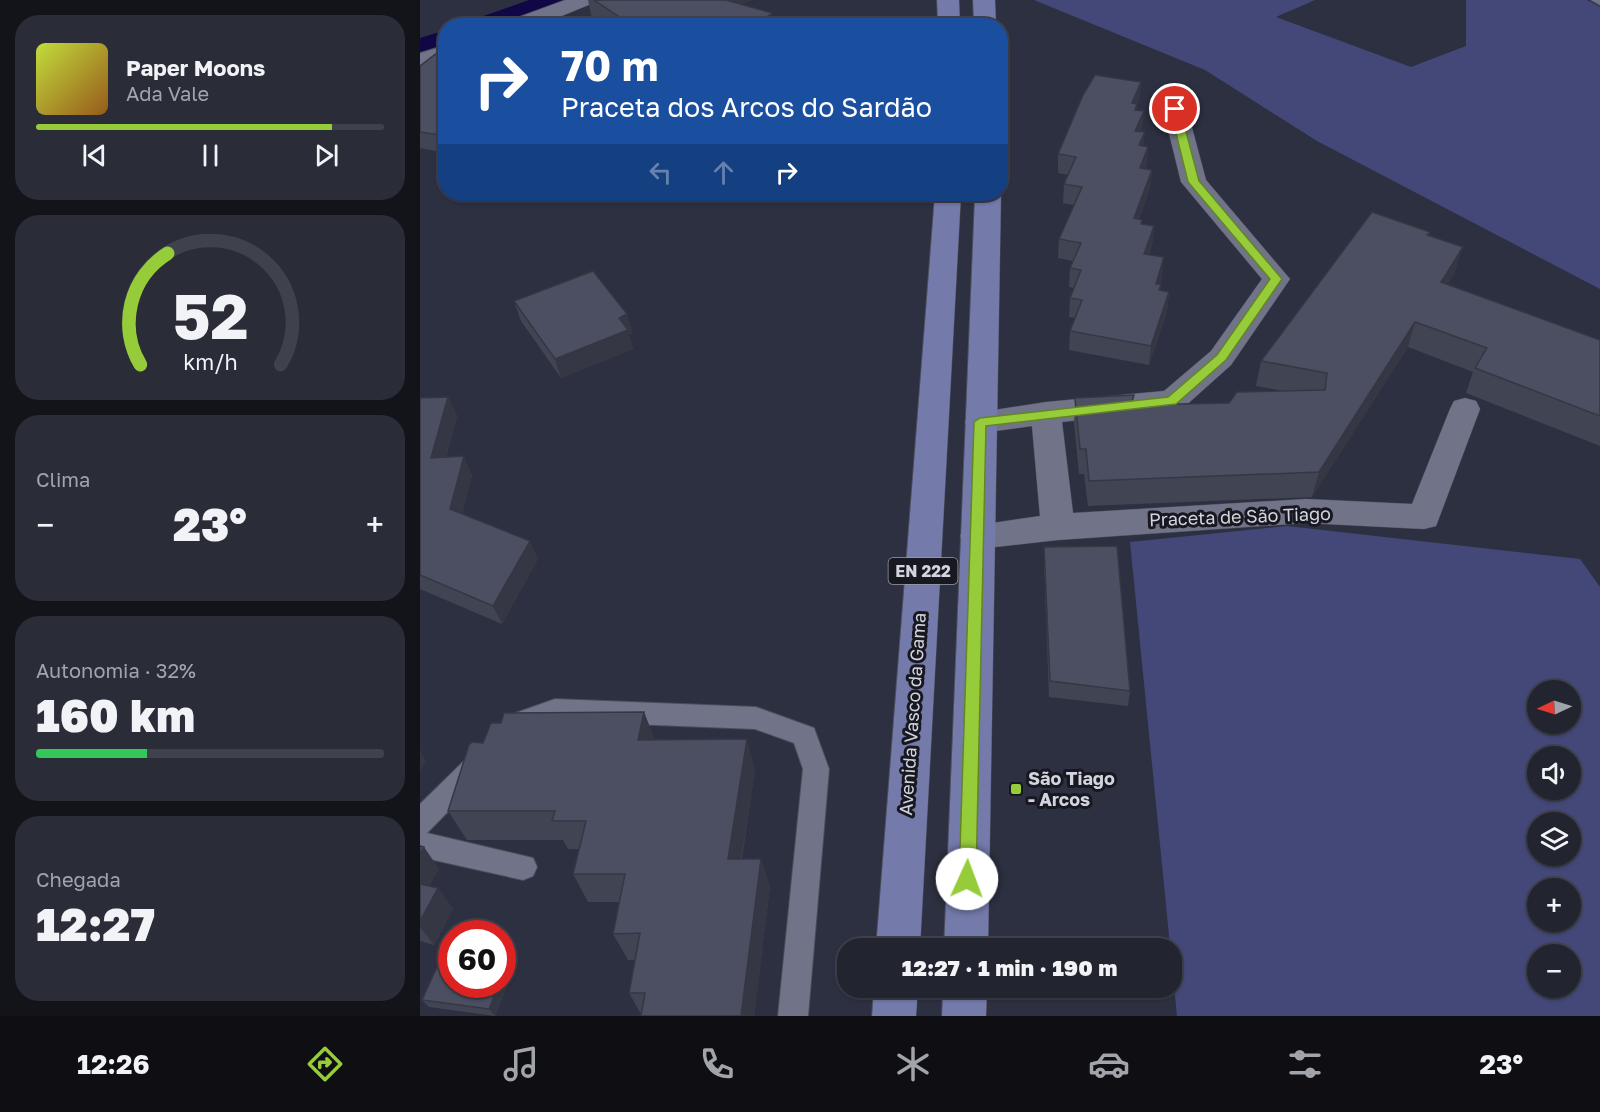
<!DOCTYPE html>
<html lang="pt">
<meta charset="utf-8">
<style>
body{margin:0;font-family:"Golos Text",sans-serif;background:#2a2c38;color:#f1f3f6;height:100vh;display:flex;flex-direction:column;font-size:22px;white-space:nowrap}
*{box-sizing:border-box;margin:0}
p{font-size:20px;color:#a2a4ab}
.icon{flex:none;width:33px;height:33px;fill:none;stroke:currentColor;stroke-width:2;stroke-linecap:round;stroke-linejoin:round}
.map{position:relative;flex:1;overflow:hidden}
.panel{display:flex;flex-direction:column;gap:15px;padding:15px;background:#13141a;width:420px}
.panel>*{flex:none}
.guide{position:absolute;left:18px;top:18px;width:570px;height:183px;border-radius:24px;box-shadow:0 2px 4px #0004,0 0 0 2px #3f414c;background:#1a4fa0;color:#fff;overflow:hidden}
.needle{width:39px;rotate:266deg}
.tools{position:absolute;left:1107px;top:680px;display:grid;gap:12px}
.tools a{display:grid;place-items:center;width:54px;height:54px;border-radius:50%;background:#222430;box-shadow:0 2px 4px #0004,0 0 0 2px #3f414c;font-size:30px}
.speed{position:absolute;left:18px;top:920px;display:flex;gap:12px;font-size:30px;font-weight:700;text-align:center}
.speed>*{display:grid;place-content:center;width:78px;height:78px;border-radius:50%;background:#222430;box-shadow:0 2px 4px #0004,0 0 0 2px #3f414c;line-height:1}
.speed .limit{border:9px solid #d22;background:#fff;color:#111}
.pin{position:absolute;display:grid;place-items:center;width:51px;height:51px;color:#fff;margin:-26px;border:3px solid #fff;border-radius:50%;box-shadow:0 2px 6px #0007}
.me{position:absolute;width:66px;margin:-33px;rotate:2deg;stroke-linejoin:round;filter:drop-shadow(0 0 4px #0008)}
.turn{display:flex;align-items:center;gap:21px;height:126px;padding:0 24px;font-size:27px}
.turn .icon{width:78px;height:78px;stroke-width:2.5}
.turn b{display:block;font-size:42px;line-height:51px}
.lanes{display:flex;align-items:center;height:57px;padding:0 24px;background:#0003;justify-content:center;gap:30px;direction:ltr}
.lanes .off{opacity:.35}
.big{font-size:45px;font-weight:800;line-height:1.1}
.panel .tile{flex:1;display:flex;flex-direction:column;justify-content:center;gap:9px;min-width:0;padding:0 21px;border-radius:24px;background:#2a2c38}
.panel .dial{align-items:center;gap:0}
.dial svg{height:156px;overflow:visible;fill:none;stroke:#3f414c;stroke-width:7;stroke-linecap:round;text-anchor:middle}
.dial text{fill:#f1f3f6;stroke:none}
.song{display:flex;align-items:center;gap:18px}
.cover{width:72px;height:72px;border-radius:9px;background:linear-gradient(135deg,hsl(70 70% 55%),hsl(30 70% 35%))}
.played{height:6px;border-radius:3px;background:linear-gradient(90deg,#96cc3a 85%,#3f414c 85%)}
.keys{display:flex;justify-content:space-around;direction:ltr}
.heat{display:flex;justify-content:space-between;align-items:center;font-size:33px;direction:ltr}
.charge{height:9px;border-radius:4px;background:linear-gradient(90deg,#34c759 32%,#3f414c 0)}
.trip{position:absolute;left:417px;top:938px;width:345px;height:60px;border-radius:24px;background:#222430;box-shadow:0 2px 4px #0004,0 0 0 2px #3f414c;font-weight:800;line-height:60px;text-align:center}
.tab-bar{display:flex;height:96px;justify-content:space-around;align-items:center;background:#0e0e13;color:#a2a4ab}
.tab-bar .icon{width:42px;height:42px}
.tab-bar .on{color:#96cc3a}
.tab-bar b{font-size:27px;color:#f1f3f6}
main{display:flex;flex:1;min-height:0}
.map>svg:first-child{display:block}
.green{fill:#434878;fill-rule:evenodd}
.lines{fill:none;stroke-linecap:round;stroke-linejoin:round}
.canal{fill:#110746;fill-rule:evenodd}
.lane-casing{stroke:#4b4d5b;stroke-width:2}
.street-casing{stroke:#4b4d5b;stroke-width:1}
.secondary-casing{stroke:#4b4d5b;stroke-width:1}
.primary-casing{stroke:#4b4d5b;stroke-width:1}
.lane{fill:#717488;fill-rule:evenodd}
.street{fill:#717488;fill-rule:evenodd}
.secondary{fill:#717488;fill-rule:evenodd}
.primary{fill:#747aaa;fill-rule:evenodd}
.wall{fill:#414453}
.shaded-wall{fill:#353744}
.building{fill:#4c4f61;stroke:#353744;stroke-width:1.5}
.route{fill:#96cc3a;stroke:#628526;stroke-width:1.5}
.poi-dot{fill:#96cc3a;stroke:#171820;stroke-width:2}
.labels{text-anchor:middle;stroke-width:6;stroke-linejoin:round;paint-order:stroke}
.shield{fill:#171820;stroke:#9a9ca6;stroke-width:1.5}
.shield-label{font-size:16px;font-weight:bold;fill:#d2d4df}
.street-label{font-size:18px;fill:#d2d4df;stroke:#171820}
.poi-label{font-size:18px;font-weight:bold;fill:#d2d4df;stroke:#171820;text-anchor:start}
</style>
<main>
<section class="panel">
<div class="tile">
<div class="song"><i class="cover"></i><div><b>Paper Moons</b><p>Ada Vale</p></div></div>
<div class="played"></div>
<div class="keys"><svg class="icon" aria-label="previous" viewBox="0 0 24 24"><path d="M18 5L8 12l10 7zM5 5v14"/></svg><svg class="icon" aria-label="pause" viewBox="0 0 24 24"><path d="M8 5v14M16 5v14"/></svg><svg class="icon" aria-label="next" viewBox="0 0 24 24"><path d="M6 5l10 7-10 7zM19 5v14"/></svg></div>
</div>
<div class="tile dial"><svg viewBox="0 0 100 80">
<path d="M14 69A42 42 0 1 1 86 69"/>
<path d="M14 69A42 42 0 0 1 28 12" stroke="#96cc3a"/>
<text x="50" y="56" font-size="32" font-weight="700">52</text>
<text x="50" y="72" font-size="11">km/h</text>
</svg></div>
<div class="tile"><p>Clima</p>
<div class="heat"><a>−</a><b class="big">23°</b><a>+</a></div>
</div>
<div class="tile"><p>Autonomia · 32%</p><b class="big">160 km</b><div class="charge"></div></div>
<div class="tile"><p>Chegada</p><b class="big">12:27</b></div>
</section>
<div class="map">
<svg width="1180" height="1016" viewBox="0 0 1180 1016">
<rect width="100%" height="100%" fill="#2d3040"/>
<path class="green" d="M614,0H895L856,17L991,67L1046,46V0H1167L1180,7V289L897,141L785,70Z
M867,526L1160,559L1180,587V1016H757L710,542ZM1118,690H1150V723H1118ZM1118,756H1150V789H1118ZM1118,822H1150V855H1118ZM1118,888H1150V921H1118ZM1118,954H1150V987H1118Z"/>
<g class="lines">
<path class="canal" d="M109,0H155L150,7L99,26H51L55,19Z
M26,30V51L0,59V38Z"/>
<g class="lane-casing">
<path id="lane" d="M1171,0H1180V5Z
M135,699L336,707L394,728L409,769L388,1016H358L383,769L374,743L335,729L135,721L96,735L87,732L83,724L87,716Z
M57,753L66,757L70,765L66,773L7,833L113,858L117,867L113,876L103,880L0,857V804L48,757Z"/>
</g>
<g class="street-casing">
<path id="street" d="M755,102L763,104L767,109L786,180L870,279L811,365L763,408L642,422L653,513L886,499L992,504L1030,409L1034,401L1045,398L1056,401L1060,409L1016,526L1004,529L886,523L638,540L557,549L545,545L540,536L545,527L620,516L612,426L560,433L549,430L545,422L549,414L626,402L744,391L791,351L842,279L761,182L743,109L747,104Z"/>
</g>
<g class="secondary-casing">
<path id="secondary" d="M145,0H175L171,4L117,26H85L88,21Z
M26,45V60L0,68V53Z"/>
</g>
<g class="primary-casing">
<path id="primary" d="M517,0H539L540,26H518Z
M553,0H575L576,26H554Z
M515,194H541L500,948H456Z
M555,194H581L568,948H524Z
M454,987H498L496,1016H452Z
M523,987H567L566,1016H522Z"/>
</g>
<use href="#lane" class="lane"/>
<use href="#street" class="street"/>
<use href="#secondary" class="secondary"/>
<use href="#primary" class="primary"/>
</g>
<path class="wall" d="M168,0H332L321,4L354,26H187L171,15Z
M26,46V153L0,148V66Z
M721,82L719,100L717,105V110L722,130L721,132L723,146L728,147L727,165L725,168L732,170L730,188L719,219L722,224L734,226L732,245L729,254L742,276L740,284V290L749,292L747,311L729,365L649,350L650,331L655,318L649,317L650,298L654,288L649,287L650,268L653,261L638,258L639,239L654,205L643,203L644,184L648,175L638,173V154Z
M1010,232L1008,236L1035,272L1027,285L1180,340V446L1046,393L1053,372L988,347L892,497L668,506L664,474H659L654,423L655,398L714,405L809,403L863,391L836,386L841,361Z
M94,301L213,333L209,335L213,349L141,378L101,321Z
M28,397L37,416L26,457L52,475L42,514L118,559L82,624L0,589V398Z
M624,547L710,691L708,706L629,697L624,563Z
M224,712L234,739L335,769L322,859H341L350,887L334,1016H221V1014L209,993L216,960H208L193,934L199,902H168L153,874L159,849H148L143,840H47L28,811L81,723Z
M0,846L19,869L9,886L18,888L33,909L14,945L0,941Z
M91,954L97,962L75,1016L9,1007L2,1000Z"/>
<path class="shaded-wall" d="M290,0H332L293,16Z
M352,13L354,26H338V24Z
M721,82L719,100L717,105L716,122L712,103Z
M724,111L722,130L714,150L715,131Z
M725,132L723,151L719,145Z
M728,147L727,165L718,186L720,168Z
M732,170L730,188L712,237L714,218Z
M734,226L732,245L722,273L724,254Z
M1043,247L1035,272L1013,307L1021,282Z
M744,257L742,276L734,303L736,284Z
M749,292L747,311L729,365L731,346Z
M207,314L213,333L209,335L213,349L141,378L135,359L199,318Z
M995,322L988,347L892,497L899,472Z
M28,397L37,416L20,477L11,458Z
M44,456L52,475L39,527L30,509Z
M110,541L118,559L82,624L73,606Z
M224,712L236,743L218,740Z
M327,739L335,769L317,887L308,859Z
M0,751L6,761L0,772Z
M4,847L19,869L1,901L0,900V854Z
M341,859L350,887L334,1016H321Z
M18,888L33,909L14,945L0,927V921Z
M91,954L97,962L75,1016L69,1009L79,984H82V975Z"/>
<path class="building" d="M174,0H306L352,13L338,24L343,26H213Z
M26,46V136L0,132V66Z
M675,75L721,82L712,103L717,104L715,110L724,111L715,131L725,132L719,145L728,147L720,168L732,170L714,218L722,220L721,224L734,226L724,254L744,257L736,284H741L739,290L749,292L731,346L650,331L662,300L650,298L661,270L650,268L661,243L639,239L662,187L644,184L656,157L638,154L663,95Z
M952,212L1010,232L1007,235L1043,247L1021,282L1180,340V416L1055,368L1067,348L995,322L899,472L669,481L666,449H660L655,398L714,395L711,405L809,403L817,392L905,390L907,373L841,361Z
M173,271L207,314L199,318L208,330L135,359L94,301Z
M28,397L11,458L44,456L30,509L110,541L73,606L0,575V398Z
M697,546L710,691L630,681L624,547Z
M224,712L218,740L327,739L308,859H341L321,1016H221L225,993H209L220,933L193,934L205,874H153L166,821H132L135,811H28L49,745L52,742L63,743L71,723H81L84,713Z
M0,846L4,847L0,854Z
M0,884L18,888L0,921Z
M27,945L32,946V984H79L69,1009L2,1000Z
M82,953L91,954L82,975Z"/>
<path class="route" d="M755,106L760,109L779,181L862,279L806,360L756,404L566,426L556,879L553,885L547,887L541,885L539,879L554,422L560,418L748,397L797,355L850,279L768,182L750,109Z"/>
<rect class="poi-dot" x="590" y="783" width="12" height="12" rx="3"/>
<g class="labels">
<rect class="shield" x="468.5" y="558" width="69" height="26" rx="4.5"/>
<g class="shield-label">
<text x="503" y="577">EN 222</text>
</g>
<g class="street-label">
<text transform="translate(820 517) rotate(-2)" y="6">Praceta de São Tiago</text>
<text transform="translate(493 714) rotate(-86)" y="6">Avenida Vasco da Gama</text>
</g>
<g class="poi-label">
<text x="608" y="785">São Tiago<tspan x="608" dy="21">- Arcos</tspan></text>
</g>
</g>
</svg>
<div class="tools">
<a><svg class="needle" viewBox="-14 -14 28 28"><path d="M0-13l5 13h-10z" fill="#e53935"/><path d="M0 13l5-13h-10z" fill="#a2a4ab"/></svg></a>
<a><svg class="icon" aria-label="sound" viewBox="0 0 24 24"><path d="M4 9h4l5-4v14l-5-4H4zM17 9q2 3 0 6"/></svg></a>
<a><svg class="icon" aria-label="layers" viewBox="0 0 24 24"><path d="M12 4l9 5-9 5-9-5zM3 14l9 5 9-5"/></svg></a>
<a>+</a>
<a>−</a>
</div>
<div class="speed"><div class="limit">60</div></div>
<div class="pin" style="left:755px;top:109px;background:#d93025"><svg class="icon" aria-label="arrive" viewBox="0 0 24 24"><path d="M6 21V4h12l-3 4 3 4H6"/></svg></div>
<svg class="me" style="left:547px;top:879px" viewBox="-20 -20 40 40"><circle r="19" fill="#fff"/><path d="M0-13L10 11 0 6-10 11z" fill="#96cc3a"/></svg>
<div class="trip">12:27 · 1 min · 190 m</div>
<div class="guide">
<div class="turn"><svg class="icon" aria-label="right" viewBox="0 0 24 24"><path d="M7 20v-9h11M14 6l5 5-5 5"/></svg><div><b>70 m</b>Praceta dos Arcos do Sardão</div></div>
<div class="lanes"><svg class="icon off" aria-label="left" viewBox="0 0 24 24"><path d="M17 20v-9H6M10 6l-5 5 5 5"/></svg><svg class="icon off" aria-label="ahead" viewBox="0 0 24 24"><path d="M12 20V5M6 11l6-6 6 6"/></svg><svg class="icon" aria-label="right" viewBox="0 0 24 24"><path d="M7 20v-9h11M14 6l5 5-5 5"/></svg></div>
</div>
</div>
</main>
<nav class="tab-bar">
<b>12:26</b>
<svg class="icon on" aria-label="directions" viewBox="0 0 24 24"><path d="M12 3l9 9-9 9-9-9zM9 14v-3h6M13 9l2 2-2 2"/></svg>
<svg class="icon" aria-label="music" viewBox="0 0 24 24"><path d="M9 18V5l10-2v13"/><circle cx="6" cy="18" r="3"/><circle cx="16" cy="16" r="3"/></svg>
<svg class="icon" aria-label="phone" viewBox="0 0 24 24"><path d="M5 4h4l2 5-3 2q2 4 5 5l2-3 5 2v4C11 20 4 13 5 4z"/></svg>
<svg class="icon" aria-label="climate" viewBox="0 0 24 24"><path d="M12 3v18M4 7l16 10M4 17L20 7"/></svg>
<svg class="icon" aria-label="car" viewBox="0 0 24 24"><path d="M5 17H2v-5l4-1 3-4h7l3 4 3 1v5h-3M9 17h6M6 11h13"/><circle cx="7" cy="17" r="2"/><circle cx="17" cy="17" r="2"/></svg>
<svg class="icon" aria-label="filters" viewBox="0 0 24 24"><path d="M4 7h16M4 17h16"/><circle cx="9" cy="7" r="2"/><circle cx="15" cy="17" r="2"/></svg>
<b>23°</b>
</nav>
